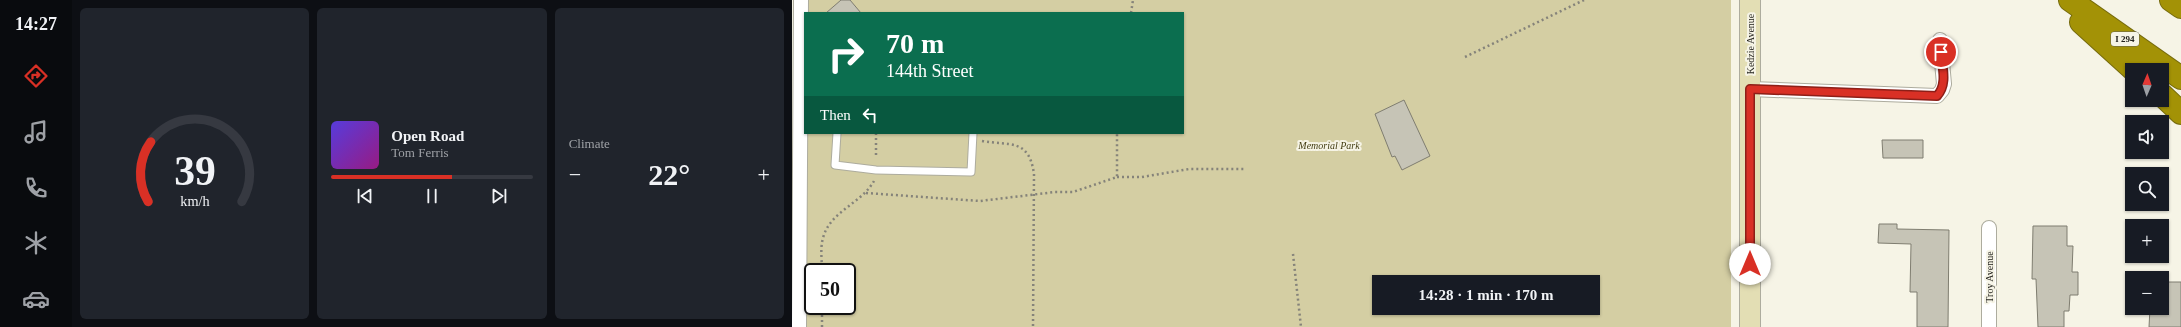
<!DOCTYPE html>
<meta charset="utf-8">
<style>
body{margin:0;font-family:"Times New Roman",serif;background:#20242c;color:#f1f3f6;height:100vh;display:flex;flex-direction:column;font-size:15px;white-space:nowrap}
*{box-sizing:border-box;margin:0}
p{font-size:13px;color:#9ea1a6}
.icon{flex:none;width:22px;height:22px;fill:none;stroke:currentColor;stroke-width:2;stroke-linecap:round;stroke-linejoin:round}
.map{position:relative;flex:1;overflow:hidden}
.panel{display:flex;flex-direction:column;gap:8px;padding:8px;background:#0d0f14;width:720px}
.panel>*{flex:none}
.banner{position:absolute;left:12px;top:12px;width:380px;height:122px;border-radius:0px;box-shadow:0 1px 3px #0004;background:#0b6e4f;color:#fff;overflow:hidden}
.needle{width:26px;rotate:2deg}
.fabs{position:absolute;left:1333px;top:63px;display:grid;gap:8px}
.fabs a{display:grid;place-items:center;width:44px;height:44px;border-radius:0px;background:#171b24;box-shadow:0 1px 3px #0004;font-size:20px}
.speed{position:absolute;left:12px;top:263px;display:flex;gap:8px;font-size:20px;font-weight:700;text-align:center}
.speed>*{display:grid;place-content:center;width:52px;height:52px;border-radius:50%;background:#171b24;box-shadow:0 1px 3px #0004;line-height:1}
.speed .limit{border:2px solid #111;border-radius:6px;background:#fff;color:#111}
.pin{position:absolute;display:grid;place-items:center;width:34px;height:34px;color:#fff;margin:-17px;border:2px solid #fff;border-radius:50%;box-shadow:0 1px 4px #0007}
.me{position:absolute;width:44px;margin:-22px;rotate:0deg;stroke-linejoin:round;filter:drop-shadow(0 0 3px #0008)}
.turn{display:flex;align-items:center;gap:14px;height:84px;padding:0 16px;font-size:18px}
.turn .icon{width:52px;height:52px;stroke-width:2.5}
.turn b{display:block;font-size:28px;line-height:34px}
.then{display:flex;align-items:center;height:38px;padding:0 16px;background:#0003;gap:8px;font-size:15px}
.big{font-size:30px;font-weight:800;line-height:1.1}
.panel .tile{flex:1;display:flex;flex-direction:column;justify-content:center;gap:6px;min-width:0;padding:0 14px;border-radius:6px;background:#20242c}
.panel .dial{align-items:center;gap:0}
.dial svg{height:104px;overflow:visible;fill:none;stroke:#363941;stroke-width:7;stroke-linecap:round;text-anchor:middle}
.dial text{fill:#f1f3f6;stroke:none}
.song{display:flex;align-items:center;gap:12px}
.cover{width:48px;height:48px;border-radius:6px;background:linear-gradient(135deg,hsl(250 70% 55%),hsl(310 70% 35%))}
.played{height:4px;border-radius:2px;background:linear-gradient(90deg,#d93025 60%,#363941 60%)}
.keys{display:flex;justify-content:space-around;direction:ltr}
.heat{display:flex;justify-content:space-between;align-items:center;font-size:22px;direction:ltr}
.panel .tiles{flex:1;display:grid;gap:8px;grid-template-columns:repeat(3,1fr)}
.trip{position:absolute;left:580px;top:275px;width:228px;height:40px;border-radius:0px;background:#171b24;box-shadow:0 1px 3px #0004;font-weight:800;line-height:40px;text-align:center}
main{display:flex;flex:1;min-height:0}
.menu{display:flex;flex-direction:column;width:72px;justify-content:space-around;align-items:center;background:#090b0e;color:#9ea1a6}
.menu .icon{width:28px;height:28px}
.menu .active{color:#d93025}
.menu b{font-size:18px;color:#f1f3f6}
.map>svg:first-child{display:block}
.green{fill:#d4cea3;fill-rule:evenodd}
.building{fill:#c6c4b6;stroke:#7f7d70}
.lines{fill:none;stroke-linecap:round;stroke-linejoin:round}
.lane-casing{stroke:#adac9e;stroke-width:9}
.street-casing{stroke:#adac9e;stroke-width:16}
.secondary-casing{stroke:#adac9e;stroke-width:22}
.highway-casing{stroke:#766b0e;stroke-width:24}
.path{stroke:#85837a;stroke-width:2.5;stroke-dasharray:2 3;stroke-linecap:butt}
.lane{stroke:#fff;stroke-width:7}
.street{stroke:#fff;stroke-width:14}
.secondary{stroke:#e3deb4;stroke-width:20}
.highway{stroke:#a39206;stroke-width:22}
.route-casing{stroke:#8d1f18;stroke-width:10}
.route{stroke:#d93025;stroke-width:7}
.labels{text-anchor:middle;stroke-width:4;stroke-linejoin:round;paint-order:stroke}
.shield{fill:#f6f4e6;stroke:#626159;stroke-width:1}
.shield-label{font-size:9px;font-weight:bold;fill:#23221d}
.street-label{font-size:10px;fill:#23221d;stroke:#f6f4e6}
.park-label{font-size:10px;font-style:italic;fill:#443e13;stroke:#f6f4e6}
</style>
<main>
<nav class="menu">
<b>14:27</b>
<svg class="icon active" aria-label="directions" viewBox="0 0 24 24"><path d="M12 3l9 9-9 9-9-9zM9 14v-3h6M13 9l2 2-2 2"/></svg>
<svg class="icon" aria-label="music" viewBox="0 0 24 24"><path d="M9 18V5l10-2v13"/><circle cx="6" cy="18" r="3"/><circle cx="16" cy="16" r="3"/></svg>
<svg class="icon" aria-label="phone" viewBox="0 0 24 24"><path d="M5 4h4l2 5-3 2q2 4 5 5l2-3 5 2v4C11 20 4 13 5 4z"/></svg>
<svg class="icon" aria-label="climate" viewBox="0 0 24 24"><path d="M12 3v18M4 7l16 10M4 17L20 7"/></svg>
<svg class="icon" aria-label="car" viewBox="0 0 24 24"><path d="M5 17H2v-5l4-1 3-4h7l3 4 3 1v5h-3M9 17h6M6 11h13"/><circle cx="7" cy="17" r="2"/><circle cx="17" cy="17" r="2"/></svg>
</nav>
<section class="panel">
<div class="tiles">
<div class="tile dial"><svg viewBox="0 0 100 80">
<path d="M14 69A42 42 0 1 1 86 69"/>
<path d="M14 69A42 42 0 0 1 16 23" stroke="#d93025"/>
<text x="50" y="56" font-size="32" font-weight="700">39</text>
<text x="50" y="72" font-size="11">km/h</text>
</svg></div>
<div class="tile">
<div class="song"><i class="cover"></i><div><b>Open Road</b><p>Tom Ferris</p></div></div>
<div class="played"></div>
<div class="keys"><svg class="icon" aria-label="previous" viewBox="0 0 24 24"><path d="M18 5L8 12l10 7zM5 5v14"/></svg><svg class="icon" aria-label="pause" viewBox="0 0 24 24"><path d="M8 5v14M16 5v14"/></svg><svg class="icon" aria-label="next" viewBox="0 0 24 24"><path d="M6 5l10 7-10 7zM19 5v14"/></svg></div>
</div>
<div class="tile"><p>Climate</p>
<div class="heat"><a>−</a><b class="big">22°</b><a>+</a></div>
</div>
</div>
</section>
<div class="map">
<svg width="1389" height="327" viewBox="0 0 1389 327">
<rect width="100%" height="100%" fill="#f6f4e6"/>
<path class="green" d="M15,0H939V327H13L14,133H391V13H15ZM21,272H55V306H21ZM587,282H801V308H587Z"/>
<path class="building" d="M49,0H58L69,13H34Z
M612,100L638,156L610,170L603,156L600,157L583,114Z
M1090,140H1131V158H1091Z
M1087,224H1105V229L1157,230L1156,327H1125V292H1118L1119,244L1086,243Z
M1241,226H1275V246H1281L1280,272H1286V295H1278L1277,311H1272V327H1246L1244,279H1240Z
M1370,282H1389V327H1357L1358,308H1370Z"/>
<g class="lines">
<g class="lane-casing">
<path id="lane" d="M45,133L43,165L84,170L179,172L181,133"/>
</g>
<g class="street-casing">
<path id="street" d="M958,89L1145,96L1150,90L1152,84L1148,40
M7,327L9,0
M1197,327V228"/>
</g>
<g class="secondary-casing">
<path id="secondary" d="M958,327V0"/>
</g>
<g class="highway-casing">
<path id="highway" d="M1278,0L1389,78
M1379,0L1389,7
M1289,22L1342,70
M1370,95L1389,113"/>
</g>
<path class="path" d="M339,13L341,0
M673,57L792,0
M84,133V158
M190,141C218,146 237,138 242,174L241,327
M325,177H350L397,169H453
M74,193L188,201L263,192H281L325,177V133
M501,254L509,327
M30,272C30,261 28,248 31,238C38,211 69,204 82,181
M30,327V306"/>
<use href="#lane" class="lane"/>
<use href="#street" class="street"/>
<use href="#secondary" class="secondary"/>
<use href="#highway" class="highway"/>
</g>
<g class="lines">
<g class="route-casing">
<path id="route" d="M958,264V89L1145,96C1156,84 1150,67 1149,52"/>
</g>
<use href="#route" class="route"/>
</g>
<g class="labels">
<rect class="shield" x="1319" y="32" width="28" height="14" rx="3"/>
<g class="shield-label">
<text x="1333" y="42">I 294</text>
</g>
<g class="street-label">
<text transform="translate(958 44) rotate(-90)" y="4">Kedzie Avenue</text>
<text transform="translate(1197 277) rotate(-90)" y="4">Troy Avenue</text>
</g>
<g class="park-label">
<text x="537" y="149">Memorial Park</text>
</g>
</g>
</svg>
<div class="fabs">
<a><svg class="needle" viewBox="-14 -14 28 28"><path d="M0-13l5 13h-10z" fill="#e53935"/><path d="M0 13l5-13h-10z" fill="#9ea1a6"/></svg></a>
<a><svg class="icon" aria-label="sound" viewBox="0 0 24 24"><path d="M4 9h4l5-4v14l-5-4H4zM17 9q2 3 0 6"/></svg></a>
<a><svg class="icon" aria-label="search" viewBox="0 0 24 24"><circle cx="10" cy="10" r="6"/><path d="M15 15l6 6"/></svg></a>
<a>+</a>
<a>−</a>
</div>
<div class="speed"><div class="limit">50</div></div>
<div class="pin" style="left:1149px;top:52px;background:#d93025"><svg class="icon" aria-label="arrive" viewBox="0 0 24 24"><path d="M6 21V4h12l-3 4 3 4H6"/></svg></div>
<svg class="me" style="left:958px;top:264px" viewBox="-20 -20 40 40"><circle r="19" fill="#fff"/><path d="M0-13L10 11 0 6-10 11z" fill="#d93025"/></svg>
<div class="trip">14:28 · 1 min · 170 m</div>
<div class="banner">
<div class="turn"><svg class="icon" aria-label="right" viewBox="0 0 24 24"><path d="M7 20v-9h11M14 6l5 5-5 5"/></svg><div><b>70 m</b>144th Street</div></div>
<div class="then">Then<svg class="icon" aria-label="left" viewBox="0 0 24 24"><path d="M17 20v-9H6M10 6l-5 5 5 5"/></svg></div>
</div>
</div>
</main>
